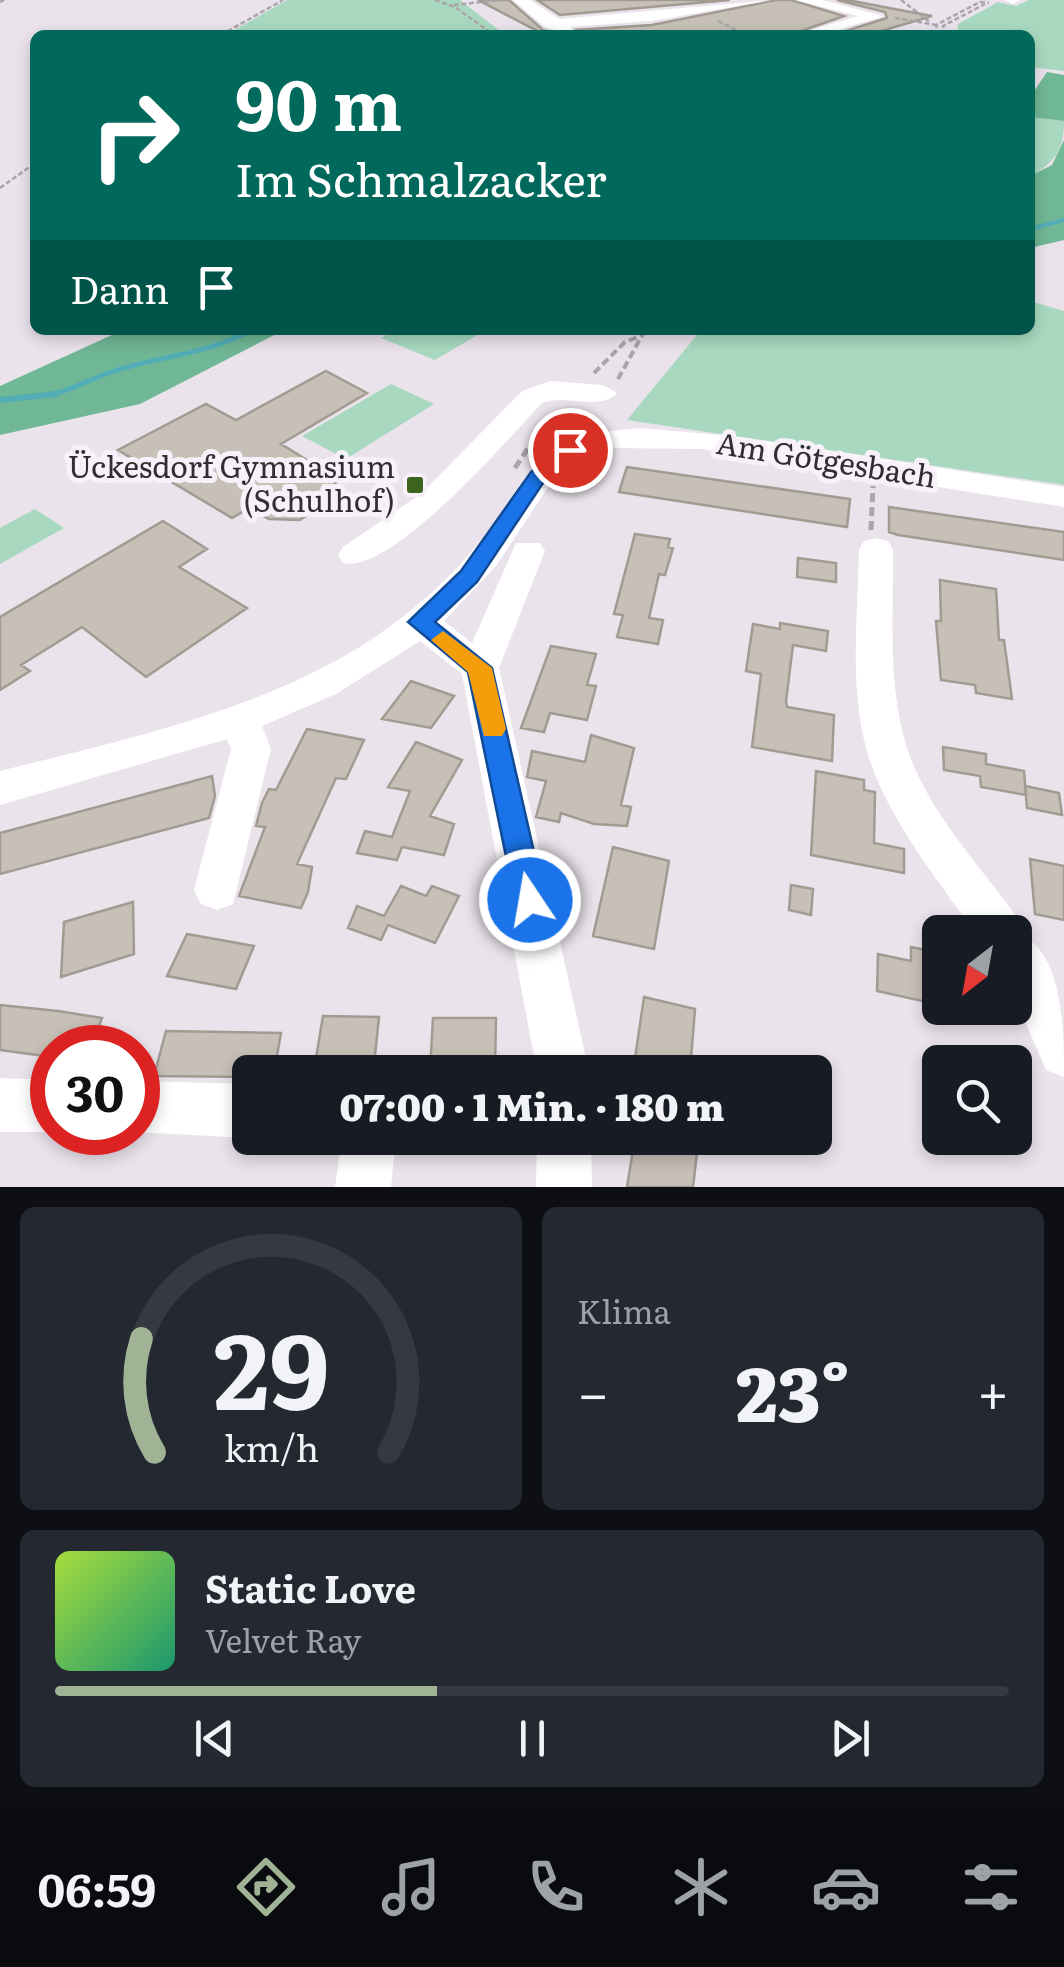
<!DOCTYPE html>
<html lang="de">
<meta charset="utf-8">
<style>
body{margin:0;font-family:Literata,serif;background:#242831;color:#f1f3f6;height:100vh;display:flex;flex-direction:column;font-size:38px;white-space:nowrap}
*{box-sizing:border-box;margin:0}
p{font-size:32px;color:#9ea1a6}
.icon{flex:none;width:55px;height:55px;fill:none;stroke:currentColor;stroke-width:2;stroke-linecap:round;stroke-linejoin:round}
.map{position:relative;height:1187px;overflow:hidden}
.panel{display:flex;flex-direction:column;gap:20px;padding:20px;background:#0d0f14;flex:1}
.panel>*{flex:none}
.banner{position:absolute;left:30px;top:30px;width:1005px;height:305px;border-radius:15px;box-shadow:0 5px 15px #0003;background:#00695c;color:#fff;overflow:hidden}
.needle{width:65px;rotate:211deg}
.controls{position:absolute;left:922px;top:915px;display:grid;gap:20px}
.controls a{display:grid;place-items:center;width:110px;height:110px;border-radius:15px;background:#171b24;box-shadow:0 5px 15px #0003;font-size:50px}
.speed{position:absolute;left:30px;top:1025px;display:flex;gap:20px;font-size:50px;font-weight:700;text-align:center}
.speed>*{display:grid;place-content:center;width:130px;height:130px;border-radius:50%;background:#171b24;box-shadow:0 5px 15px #0003;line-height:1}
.speed .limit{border:15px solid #d22;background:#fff;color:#111}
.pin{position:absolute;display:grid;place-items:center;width:85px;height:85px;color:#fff;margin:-42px;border:5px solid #fff;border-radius:50%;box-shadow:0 2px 10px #0007}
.me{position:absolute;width:110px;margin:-55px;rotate:348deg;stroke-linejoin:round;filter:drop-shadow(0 0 8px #0008)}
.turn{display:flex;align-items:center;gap:35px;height:210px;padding:0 40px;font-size:45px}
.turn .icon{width:130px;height:130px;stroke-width:2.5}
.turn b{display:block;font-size:70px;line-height:85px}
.then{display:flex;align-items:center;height:95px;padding:0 40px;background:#0003;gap:20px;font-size:38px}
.big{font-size:75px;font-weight:800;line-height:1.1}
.panel .card{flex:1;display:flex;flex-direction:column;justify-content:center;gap:15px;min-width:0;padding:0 35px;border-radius:15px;background:#242831}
.panel .dial{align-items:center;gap:0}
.dial svg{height:260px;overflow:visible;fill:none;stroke:#363941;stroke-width:7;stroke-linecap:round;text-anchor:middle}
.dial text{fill:#f1f3f6;stroke:none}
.song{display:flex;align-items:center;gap:30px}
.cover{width:120px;height:120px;border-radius:15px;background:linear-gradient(135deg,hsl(80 70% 55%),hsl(160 70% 35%))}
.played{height:10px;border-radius:5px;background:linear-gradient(90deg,#a0b395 40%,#363941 40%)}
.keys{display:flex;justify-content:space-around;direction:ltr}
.heat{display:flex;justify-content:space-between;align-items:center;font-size:55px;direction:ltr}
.panel .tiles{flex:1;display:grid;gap:20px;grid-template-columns:1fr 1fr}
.card:last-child{grid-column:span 2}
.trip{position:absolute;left:232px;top:1055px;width:600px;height:100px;border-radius:15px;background:#171b24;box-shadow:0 5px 15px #0003;font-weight:800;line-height:100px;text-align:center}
.tab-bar{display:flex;height:160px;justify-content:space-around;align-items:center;background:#090b0e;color:#9ea1a6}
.tab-bar .icon{width:70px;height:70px}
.tab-bar .selected{color:#a0b395}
.tab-bar b{font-size:45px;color:#f1f3f6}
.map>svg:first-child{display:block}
.green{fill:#a8d9c0}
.forest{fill:#70b795}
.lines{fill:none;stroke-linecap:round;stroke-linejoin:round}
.stream-far2{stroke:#52adb7;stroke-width:4}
.stream-far1{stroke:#52adb7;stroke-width:5}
.stream{stroke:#52adb7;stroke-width:6}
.building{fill:#c7c0b7;stroke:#a29b92;stroke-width:2.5}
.path-far2{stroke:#aaa4ab;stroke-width:2.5;stroke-dasharray:5 2.5;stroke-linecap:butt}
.path-far1{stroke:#aaa4ab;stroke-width:4;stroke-dasharray:8 4;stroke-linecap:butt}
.path{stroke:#aaa4ab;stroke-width:5;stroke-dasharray:9 5;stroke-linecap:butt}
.minor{fill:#fff;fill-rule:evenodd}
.route{fill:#1a73e8;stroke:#114b97;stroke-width:2.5}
.slow{fill:#f59e0b}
.poi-dot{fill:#3c641f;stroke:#f9f1fa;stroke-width:4}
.labels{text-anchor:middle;stroke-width:10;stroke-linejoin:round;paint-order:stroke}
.street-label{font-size:30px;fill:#312e32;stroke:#f9f1fa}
.poi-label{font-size:30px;fill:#312e32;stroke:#f9f1fa;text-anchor:end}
</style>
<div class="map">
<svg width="1064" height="1187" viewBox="0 0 1064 1187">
<rect width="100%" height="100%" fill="#ebe3ec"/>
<path class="green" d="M287,0H460L505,35H226Z
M1029,0H1064V71L1030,67V35H957L958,24L998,2L1016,6Z
M1030,117L1064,121C1064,150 1055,163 1030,176Z
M1030,301L1064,311V485L627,420L701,330H1030Z
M395,330H481L484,331L435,360L381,338Z
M391,384L434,404L346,459L302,436Z
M35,509L64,528L0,564V528Z"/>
<path class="forest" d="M1047,72L1064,75V121L1030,117V97Z
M1064,140V240L1030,248V176L1052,165Z
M123,330H284L140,404L0,435V386Z"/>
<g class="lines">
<path class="stream-far2" d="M1030,229L1064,220"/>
<path class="stream-far1" d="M31,397C72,393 79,383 114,371C159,356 210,354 251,330"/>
<path class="stream" d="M0,400L56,394"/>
</g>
<path class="building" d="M478,0H509L543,30L560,35H545Z
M537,0H730L560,15Z
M776,0H791L844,16L790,35H578L576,30L652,25Z
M837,0H847L932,16L868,35H833L887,18L885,12Z
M326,371L367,393L281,444L336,478L335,496L300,520L269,519L249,508L232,518L118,450L206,404L236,420Z
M627,467L850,499L847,527L619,492Z
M889,507L1064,532V560L898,535L889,532Z
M163,521L207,549L179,567L247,608L146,677L82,627L21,665L30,671L0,690V617Z
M635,534L670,539L668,547L673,548L665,575L659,574L649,618L663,620L658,644L617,637L623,615L614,614Z
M798,558L836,563V582L797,577Z
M940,580L996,589L999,640H1004L1012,699L976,693L975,685L941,680L936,621H941Z
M780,623L828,631L826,651L793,645L786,701L787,707L834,715L832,761L752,747L761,674L746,671L753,624L780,629Z
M551,646L596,654L587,685L596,686L587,720L550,713L544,732L521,728Z
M411,681L454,696L431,728L382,719Z
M307,729L364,740L346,779L336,778L297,864L312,867L308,892L301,908L239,896L265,827L256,826L262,803L269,789L276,790Z
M591,735L634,748L621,805L631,807L627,826L594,824L561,813L559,822L536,817L546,781L527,777L532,751L585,762Z
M416,742L462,760L430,816L454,824L444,855L402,847L397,860L357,853L365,831L392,837L410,791L388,787Z
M943,747L986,754V764L1024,771L1026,795L981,787L980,776L944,770Z
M816,771L864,780V790L875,792L874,843L904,849V873L811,855Z
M212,776L215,796L209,818L0,874V833Z
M1025,786L1059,793L1062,815L1027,808Z
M613,847L669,861L654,949L593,936Z
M1030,859L1064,866V920L1035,914Z
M791,885L813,889L811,915L789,910Z
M401,886L426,896L432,886L459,896L435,943L388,925L381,940L348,928L357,906L384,916Z
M133,902L134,954L61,977L64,922Z
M187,934L254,946L236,989L167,976Z
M911,947L940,953L936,1004L877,991L878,954L911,961Z
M644,997L695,1009L690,1072H633Z
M0,1005L58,1011L102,1018L90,1048H52V1057L0,1050Z
M323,1016L379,1017L374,1065L315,1064Z
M433,1018H496L495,1071H430Z
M166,1031L281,1033L274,1072H250V1077L154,1076Z
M635,1138H669L698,1144L693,1187H627Z"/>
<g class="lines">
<path class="path-far2" d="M435,0L455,7L494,35
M901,0L930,22
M0,2L4,0
M454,5L500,0
M895,18L936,25
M718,21L746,35
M221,35L283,0
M939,35L936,25L980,2L989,3
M946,35L943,26L985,4
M0,188L35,163"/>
<path class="path-far1" d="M594,373L625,342L638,337
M618,379L645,330"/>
<path class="path" d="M515,468L547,419
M871,530L873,486"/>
<path class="minor" d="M513,0H530L559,19L772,0L651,21L571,27L574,35L545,27Z
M795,0H822L884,16L820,35H794L858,16Z
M1005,0H1020L1013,4Z
M550,381L603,385L617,393C600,412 565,393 542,403C508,439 391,575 343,563L338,555L343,547L422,493L522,391Z
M640,428L732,436L1064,487V507L701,449L611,448L578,459L552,481L496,566L444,621L472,643L516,543H540L545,551L499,668L589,1072H537L462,674L420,641L336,694L262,726L271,749L233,904L217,910L201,904L194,890L231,749L227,739L0,805V771C122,740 249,714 358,648C401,621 440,589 473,550C535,474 527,437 640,428Z
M876,538L888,541L893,549C894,621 885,703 916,771C940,824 983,870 1017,917L1022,936C1064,954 1064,1035 1064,1077L1046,1070L1015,998V932H974C935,875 885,816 866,748C849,683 858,614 859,549L864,541Z
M0,1078L52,1080V1132H0Z
M138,1081L250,1084V1138L133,1132H138Z
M342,1138H396L391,1187H335Z
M537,1138H591L592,1187H536Z"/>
</g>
<path class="route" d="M564,446L580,450L545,480L477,582L435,622L492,668L545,900L540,909L530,913L519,909L515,900L468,672L408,622L461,571L531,472Z"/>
<path class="slow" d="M443,631L492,668L506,729L502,736H484L468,672L431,640Z"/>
<rect class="poi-dot" x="405" y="475" width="20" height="20" rx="5"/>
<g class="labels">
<g class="street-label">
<text transform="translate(826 461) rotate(9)" y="10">Am Götgesbach</text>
</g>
<g class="poi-label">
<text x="395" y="478">Ückesdorf Gymnasium<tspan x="395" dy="34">(Schulhof)</tspan></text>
</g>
</g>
</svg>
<div class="controls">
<a><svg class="needle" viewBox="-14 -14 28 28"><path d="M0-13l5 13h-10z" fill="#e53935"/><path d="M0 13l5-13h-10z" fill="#9ea1a6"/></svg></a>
<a><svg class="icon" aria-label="search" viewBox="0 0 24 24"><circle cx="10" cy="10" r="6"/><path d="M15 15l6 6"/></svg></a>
</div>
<div class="speed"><div class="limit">30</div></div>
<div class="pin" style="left:570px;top:450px;background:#d93025"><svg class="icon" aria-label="arrive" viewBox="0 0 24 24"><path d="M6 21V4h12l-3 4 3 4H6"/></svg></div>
<svg class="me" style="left:530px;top:900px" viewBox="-20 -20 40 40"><circle r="17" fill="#1a73e8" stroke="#fff" stroke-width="3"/><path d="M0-11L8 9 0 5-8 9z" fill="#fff"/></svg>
<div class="trip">07:00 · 1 Min. · 180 m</div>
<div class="banner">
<div class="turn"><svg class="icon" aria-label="right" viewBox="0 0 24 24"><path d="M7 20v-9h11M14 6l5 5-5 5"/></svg><div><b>90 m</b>Im Schmalzacker</div></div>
<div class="then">Dann<svg class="icon" aria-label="arrive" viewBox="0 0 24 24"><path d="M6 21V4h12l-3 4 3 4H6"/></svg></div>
</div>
</div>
<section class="panel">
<div class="tiles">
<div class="card dial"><svg viewBox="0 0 100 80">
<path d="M14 69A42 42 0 1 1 86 69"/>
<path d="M14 69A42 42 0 0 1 10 34" stroke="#a0b395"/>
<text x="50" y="56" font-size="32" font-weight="700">29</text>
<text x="50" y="72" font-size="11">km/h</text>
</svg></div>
<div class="card"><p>Klima</p>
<div class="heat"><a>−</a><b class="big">23°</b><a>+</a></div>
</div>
<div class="card">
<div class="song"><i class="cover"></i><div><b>Static Love</b><p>Velvet Ray</p></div></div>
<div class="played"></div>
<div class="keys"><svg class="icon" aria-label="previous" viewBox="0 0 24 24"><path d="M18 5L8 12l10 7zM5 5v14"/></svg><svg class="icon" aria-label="pause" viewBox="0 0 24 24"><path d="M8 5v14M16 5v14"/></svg><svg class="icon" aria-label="next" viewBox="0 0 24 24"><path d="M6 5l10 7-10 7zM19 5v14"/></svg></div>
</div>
</div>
</section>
<nav class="tab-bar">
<b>06:59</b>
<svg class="icon selected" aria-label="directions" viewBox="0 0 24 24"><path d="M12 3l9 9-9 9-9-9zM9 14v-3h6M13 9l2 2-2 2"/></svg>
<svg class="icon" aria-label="music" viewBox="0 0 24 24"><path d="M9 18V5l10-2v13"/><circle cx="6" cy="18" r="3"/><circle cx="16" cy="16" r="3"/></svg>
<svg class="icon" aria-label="phone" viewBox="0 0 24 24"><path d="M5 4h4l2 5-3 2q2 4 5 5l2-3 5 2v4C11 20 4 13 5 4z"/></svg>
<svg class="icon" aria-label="climate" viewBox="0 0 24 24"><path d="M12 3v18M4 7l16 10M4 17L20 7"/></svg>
<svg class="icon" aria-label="car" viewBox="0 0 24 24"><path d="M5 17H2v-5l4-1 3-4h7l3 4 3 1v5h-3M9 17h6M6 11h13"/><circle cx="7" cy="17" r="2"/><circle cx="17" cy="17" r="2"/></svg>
<svg class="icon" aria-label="filters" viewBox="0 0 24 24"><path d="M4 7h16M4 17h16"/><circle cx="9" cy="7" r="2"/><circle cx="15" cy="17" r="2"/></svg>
</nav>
